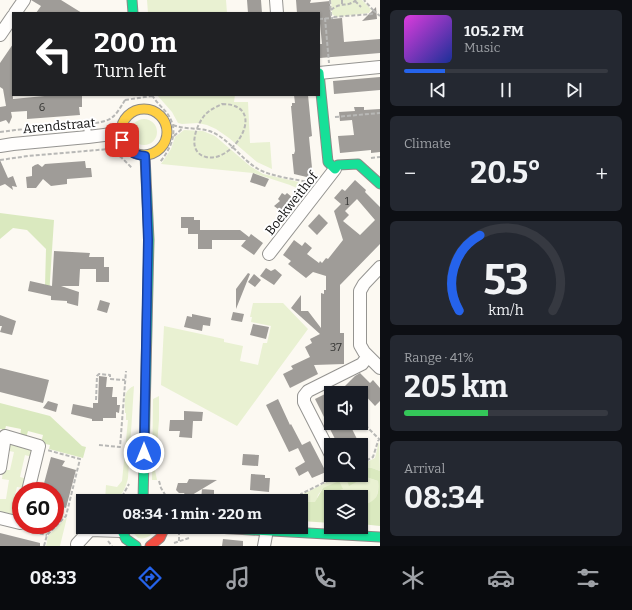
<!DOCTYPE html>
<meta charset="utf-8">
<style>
body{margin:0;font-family:Bitter,serif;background:#242831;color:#f1f3f6;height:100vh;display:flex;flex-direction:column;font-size:15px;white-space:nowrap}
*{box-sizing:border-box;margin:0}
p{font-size:13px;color:#9ea1a6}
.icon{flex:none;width:22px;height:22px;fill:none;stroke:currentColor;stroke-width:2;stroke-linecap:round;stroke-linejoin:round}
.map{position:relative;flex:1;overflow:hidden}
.panel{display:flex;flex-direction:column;gap:10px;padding:10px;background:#0d0f14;width:252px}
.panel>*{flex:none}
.top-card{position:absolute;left:12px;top:12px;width:308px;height:84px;border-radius:0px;box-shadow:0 1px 3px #0004;background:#202124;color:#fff;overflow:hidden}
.fabs{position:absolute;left:324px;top:386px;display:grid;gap:8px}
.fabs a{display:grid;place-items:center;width:44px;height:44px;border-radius:0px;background:#171b24;box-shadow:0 1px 3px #0004;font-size:20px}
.speed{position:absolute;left:12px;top:482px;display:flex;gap:8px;font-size:20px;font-weight:700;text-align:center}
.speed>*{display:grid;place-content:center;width:52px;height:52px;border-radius:50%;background:#171b24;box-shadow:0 1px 3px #0004;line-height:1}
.speed .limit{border:6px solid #d22;background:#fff;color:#111}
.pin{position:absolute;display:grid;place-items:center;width:34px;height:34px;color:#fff;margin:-17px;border-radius:8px;box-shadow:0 2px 6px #0006}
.me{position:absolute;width:44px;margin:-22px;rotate:0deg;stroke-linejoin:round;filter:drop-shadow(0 0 3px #0008)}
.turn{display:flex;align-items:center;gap:14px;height:84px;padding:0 16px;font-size:18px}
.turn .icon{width:52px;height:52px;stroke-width:2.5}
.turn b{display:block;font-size:28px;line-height:34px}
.big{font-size:30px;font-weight:700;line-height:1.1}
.panel .tile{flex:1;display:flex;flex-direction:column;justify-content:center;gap:6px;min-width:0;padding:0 14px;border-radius:6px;background:#242831}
.panel .dial{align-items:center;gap:0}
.dial svg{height:104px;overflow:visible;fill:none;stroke:#363941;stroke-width:7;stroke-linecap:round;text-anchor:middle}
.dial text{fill:#f1f3f6;stroke:none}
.song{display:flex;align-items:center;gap:12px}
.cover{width:48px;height:48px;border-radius:6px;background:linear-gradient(135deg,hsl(300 70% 55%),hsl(230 70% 35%))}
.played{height:4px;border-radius:2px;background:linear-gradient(90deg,#2563eb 20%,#363941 20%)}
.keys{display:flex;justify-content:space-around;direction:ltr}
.heat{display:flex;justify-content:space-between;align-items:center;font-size:22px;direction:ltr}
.charge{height:6px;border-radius:3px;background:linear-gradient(90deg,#34c759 41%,#363941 0)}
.trip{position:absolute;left:76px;top:494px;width:232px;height:40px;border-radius:0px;background:#171b24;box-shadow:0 1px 3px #0004;font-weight:700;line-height:40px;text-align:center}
.tabs{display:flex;height:64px;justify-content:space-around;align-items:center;background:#090b0e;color:#9ea1a6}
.tabs .icon{width:28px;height:28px}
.tabs .on{color:#2563eb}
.tabs b{font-size:18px;color:#f1f3f6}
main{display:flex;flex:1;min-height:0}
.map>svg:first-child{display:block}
.green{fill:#e9f1d2}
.forest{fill:#dae9bf}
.building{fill:#9f9c98;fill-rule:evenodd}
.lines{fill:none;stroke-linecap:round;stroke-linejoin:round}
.lane-casing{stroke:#959491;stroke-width:8}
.street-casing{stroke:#959491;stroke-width:14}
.fast-casing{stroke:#8c8a87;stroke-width:11}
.slow-casing{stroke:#8c8a87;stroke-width:11}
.jam-casing{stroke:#8c8a87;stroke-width:11}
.path{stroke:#b8b8b6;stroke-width:2;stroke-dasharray:4 2;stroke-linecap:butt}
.lane{stroke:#fffefd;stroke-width:6}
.street{stroke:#fffefd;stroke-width:12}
.fast{stroke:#16e098;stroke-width:9}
.slow{stroke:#ffcf43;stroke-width:9}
.jam{stroke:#f24e42;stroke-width:9}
.route-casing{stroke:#184099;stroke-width:10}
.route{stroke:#2563eb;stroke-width:7}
.labels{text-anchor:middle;stroke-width:4;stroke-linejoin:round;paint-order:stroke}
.number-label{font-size:11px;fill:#323230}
.street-label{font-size:13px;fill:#0e0e0e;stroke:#fff}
</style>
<main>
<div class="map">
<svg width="380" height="546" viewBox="0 0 380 546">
<rect width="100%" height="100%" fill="#fcf9f2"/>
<path class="green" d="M147,0H226L227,13H148Z
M331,0H362L371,9L369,13L336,17L332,14Z
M157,95H235L234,102H248L250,143L270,142L272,169L257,162L229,138L216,129L207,125L198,123L182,124L178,123L172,112Z
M131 132a13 13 0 1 1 26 0a13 13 0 1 1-26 0Z
M184,130L203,131L215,136L250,166L263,174L317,186L312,192L301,190L290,185L253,173L161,164L171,149L175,137Z
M253,303H283L308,329L237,426L161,385L164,326L224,339V342L243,346L240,361L258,365L263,343H267L271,326L251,322L252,317H250Z
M134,386L128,478C125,491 120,501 105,501L106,485L117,487L122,481L128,420H126V413H125C125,401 122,391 134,386Z
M159,396V420L155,470L157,480H152L153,399Z
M379,441L380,471L372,468L361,469V465L375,458Z
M12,444L31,450L32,457L25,455L20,477L27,479L24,488L17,487L13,502L21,504L19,511L15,516L0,514V499H6L9,480L2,479L3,470H10L14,452L5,450L8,446Z
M341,475H351L346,478L366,477L378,481C379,488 378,499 371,503C368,505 364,505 361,505V497H331V509H326C324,497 332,493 342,489L323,488L318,495L316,502H303L301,505V501H299L303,494Z
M55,513L64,516L46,534L28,529L30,525H55Z
M67,517L60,546H46L48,536Z
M128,527H156C154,535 146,540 138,538Z"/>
<path class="forest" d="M0,213L54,220L49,296L45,286L46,249L27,230L13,228L0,239Z
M0,403L50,416L82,446L86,447L83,458L49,449L50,445L41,443L43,435L28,431L26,438L20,437L21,429L6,426L4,433L1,432L2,429H0Z
M364,468H372L380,471V526L361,524V505C375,503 380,496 378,481L366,477L349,486L346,478L351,475H361V469Z
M339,481L343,489C333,493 324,496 326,509H331V523L301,521V505L303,502H315L323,488Z"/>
<path class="building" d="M31,0H61L82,13H36L41,6Z
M247,0H261L262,13H248Z
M296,0H311L310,3L330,1L331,19L342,18L344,42L380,39V53L320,58L319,44H322L319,13H297Z
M376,7L377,19L362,21Z
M13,44V99L55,95H82V107H79L80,115L27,119V111L11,112L12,117L9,124L6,120L0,122V107L6,106L3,89L0,87V63Z
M380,77V90L334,94L333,81Z
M294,95H308L312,136L309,137L312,168L311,169V178L294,174L292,154H294L295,151L291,106H292V103H295Z
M354,107H364V110L380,109V152L371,153V150L340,153L338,136L354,135L352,120L340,121L339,112L355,111Z
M0,160L8,178L13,176L17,187L12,186L13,190L5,184L0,186Z
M85,161L86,168H91L92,177L67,179V184L51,186L43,179L36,188H27L26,177L32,176V167L35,165L38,164L42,167L45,164Z
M253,173L269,179L265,187L250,182Z
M355,180L366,190L365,192L380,207V244L340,285V333H344V364L314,365L318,374L290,388L283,374L293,369L291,366L310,357L305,347L312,343L310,339L320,334L291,308L301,295V311H308L321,328V293L324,294V290H326V276L313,272L306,278L288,264L291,261L283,255L294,240L302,246L305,242L312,248L307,254L319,263L320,261L322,263L326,258L328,259L343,240L334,211L341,204L334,198L342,189L345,191ZM357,199L375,220L360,235L343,221L349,215L345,211Z
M282,193L285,195L287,193L293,198L291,200L294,202L288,210L285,208L282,212L274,206L280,201L278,199Z
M319,214L328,223L317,235L308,226Z
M181,217H194V220H200V230H240L249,237L251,234L263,243L254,255L241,246L246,240H212V249H198V234H188V228H181Z
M54,251L90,253L89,257H104V267H109V282H96V269H80L79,286H61L79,292L78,306L67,303V301L51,300V296L28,291L30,281L52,286Z
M266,268L271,271L275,269L282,275L274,285L260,276Z
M248,273L250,274L236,309V289Z
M254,274L261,280L255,287L248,282Z
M100,300L110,303L107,313L97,310Z
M233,312L244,314L242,322L231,320Z
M192,314L211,318L210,326L203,325L202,331L184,327L187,316L192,317Z
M0,315L16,321L12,335L0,332L2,326H0Z
M253,324L269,327L266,339L250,335Z
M0,368L49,380L43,403L0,392Z
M360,373L370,383L373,380L380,388V401L375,406L362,392L338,393L355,376Z
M99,376L107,377L106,387H113L112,397H117V405H120L119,413L116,412V418H103V421H92V419L71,414L73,404L93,408V403H98Z
M331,391V423H349L360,445H338L315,399Z
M278,399L290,425L291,424L302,445L310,441L326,472L312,478L308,471L299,476L295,468L305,462L298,448L289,452L266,405Z
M48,401L58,404L56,412L43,408Z
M184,411L203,412L202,421H193L192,438L179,437L180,431H169L170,420H184Z
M243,454L259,455L258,466L242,465Z
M51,457L65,461L62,466L76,470L66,508L55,505V491H42Z
M251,474L265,475V478H270L269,492L250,490Z
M189,479L217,480L187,498L184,493H179L176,490L178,483H187Z
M202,489L214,490V500H201Z
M0,533L40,543V546H0Z
M223,539L243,541V546H222Z"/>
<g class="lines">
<g class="lane-casing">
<path id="lane" d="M87,123L88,137"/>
</g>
<g class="street-casing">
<path id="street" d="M276,0L277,13
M15,13L24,0
M0,35L13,16
M319,73L380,67
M0,146L13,144L88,137L120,133
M269,254L335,169
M380,267L364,284L360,291V345L364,352L380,368
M331,455L304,402V396L308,391L362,364L368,356
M0,468L5,436L39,446L28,491
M0,518L20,523L21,519
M77,544L90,530L121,531
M264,546L267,530"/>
</g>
<g class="fast-casing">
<path id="fast" d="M132,0L133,13
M319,73L328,162L335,169L338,165L358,164L380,184
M143,501L149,240L145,156
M120,527L126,539L136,546
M197,527L380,537"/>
</g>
<g class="slow-casing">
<path id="slow" d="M121 132a23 23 0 1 1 46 0a23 23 0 1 1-46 0Z"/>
</g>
<g class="jam-casing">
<path id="jam" d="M150,546L160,538L165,527"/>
</g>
<path class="path" d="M330,0L331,15L334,17L372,14L373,10L364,0
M342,0V4
M355,1L361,7
M331,10C341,1 347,8 356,0
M373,10L380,16
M325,18L329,63
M319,19L333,18
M152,95C156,102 162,107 166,112C180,129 172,147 160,162
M125,100L152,96
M222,104C270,104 234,164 206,157C186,152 196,126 204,116C209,110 216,107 222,104Z
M335,117L380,113
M95,123C113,121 116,115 125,100
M173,125C186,130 199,127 212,132C230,140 241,159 258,169C272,177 296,179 312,183
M0,132L15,130L81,124
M174,136L183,128
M110,149L122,158L132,168
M371,158L380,157
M0,160L28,156L109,149
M96,400L97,376L99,374L110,375V379L125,380
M361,421L380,440
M99,445L120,447L126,371
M361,463L373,457L379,438
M159,481L161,488L169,501
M118,501L123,495L129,484
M297,501L301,494L339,475
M28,531L47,535
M108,541L112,546
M179,541V532
M174,543L189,538
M44,546L47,535L66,516L80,459L47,450"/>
<use href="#lane" class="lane"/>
<use href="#street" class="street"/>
<use href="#fast" class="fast"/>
<use href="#slow" class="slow"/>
<use href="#jam" class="jam"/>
</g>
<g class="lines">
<g class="route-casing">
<path id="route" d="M122,140C127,151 134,155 145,156L148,240L144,453"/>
</g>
<use href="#route" class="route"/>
</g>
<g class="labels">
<g class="number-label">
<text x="42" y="111">6</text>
<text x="347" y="205">1</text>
<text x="336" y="351">37</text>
</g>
<g class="street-label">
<text transform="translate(59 125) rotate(-5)" y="5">Arendstraat</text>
<text transform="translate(291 203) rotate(-52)" y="5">Boekweithof</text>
</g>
</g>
</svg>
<div class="fabs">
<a><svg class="icon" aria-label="sound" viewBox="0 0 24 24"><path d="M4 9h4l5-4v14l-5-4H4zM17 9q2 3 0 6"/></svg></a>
<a><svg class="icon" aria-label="search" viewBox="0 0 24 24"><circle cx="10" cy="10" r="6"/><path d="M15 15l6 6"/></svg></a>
<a><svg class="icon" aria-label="layers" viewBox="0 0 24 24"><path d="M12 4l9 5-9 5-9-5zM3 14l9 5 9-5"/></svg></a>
</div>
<div class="speed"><div class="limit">60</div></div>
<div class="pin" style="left:122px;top:140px;background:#d93025"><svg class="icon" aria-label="arrive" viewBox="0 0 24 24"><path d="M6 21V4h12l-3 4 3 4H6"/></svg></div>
<svg class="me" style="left:144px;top:453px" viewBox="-20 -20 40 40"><circle r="17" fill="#2563eb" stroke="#fff" stroke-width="3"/><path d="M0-11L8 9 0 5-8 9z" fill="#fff"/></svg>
<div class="trip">08:34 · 1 min · 220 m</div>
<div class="top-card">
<div class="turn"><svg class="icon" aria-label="left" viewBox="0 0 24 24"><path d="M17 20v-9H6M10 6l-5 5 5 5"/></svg><div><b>200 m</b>Turn left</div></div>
</div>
</div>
<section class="panel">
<div class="tile">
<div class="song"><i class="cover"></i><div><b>105.2 FM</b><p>Music</p></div></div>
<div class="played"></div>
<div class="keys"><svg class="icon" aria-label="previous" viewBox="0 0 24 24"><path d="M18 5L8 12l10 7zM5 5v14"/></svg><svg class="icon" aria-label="pause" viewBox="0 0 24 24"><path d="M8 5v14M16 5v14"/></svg><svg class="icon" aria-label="next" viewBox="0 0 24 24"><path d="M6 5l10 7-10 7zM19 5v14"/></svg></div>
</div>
<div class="tile"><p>Climate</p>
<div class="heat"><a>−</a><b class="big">20.5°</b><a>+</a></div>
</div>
<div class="tile dial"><svg viewBox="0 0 100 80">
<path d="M14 69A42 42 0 1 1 86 69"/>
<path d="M14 69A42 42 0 0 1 30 11" stroke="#2563eb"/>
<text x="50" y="56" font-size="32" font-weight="700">53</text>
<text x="50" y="72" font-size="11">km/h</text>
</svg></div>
<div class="tile"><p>Range · 41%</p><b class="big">205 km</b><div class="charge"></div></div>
<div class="tile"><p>Arrival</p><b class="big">08:34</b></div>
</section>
</main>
<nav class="tabs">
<b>08:33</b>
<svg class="icon on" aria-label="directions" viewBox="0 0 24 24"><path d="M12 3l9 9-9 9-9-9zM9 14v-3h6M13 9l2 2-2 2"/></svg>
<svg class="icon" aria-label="music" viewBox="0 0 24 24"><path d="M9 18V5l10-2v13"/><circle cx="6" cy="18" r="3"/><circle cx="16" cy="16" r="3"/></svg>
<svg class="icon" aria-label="phone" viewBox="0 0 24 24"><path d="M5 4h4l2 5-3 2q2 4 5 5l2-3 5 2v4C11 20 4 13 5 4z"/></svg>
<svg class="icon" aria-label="climate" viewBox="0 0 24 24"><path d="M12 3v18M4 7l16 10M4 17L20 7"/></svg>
<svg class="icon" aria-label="car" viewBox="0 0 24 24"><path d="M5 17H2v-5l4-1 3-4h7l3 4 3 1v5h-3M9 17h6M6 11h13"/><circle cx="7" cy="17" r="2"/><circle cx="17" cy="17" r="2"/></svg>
<svg class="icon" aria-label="filters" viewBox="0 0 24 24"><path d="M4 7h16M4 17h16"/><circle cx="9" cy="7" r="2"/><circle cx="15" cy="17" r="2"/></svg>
</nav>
